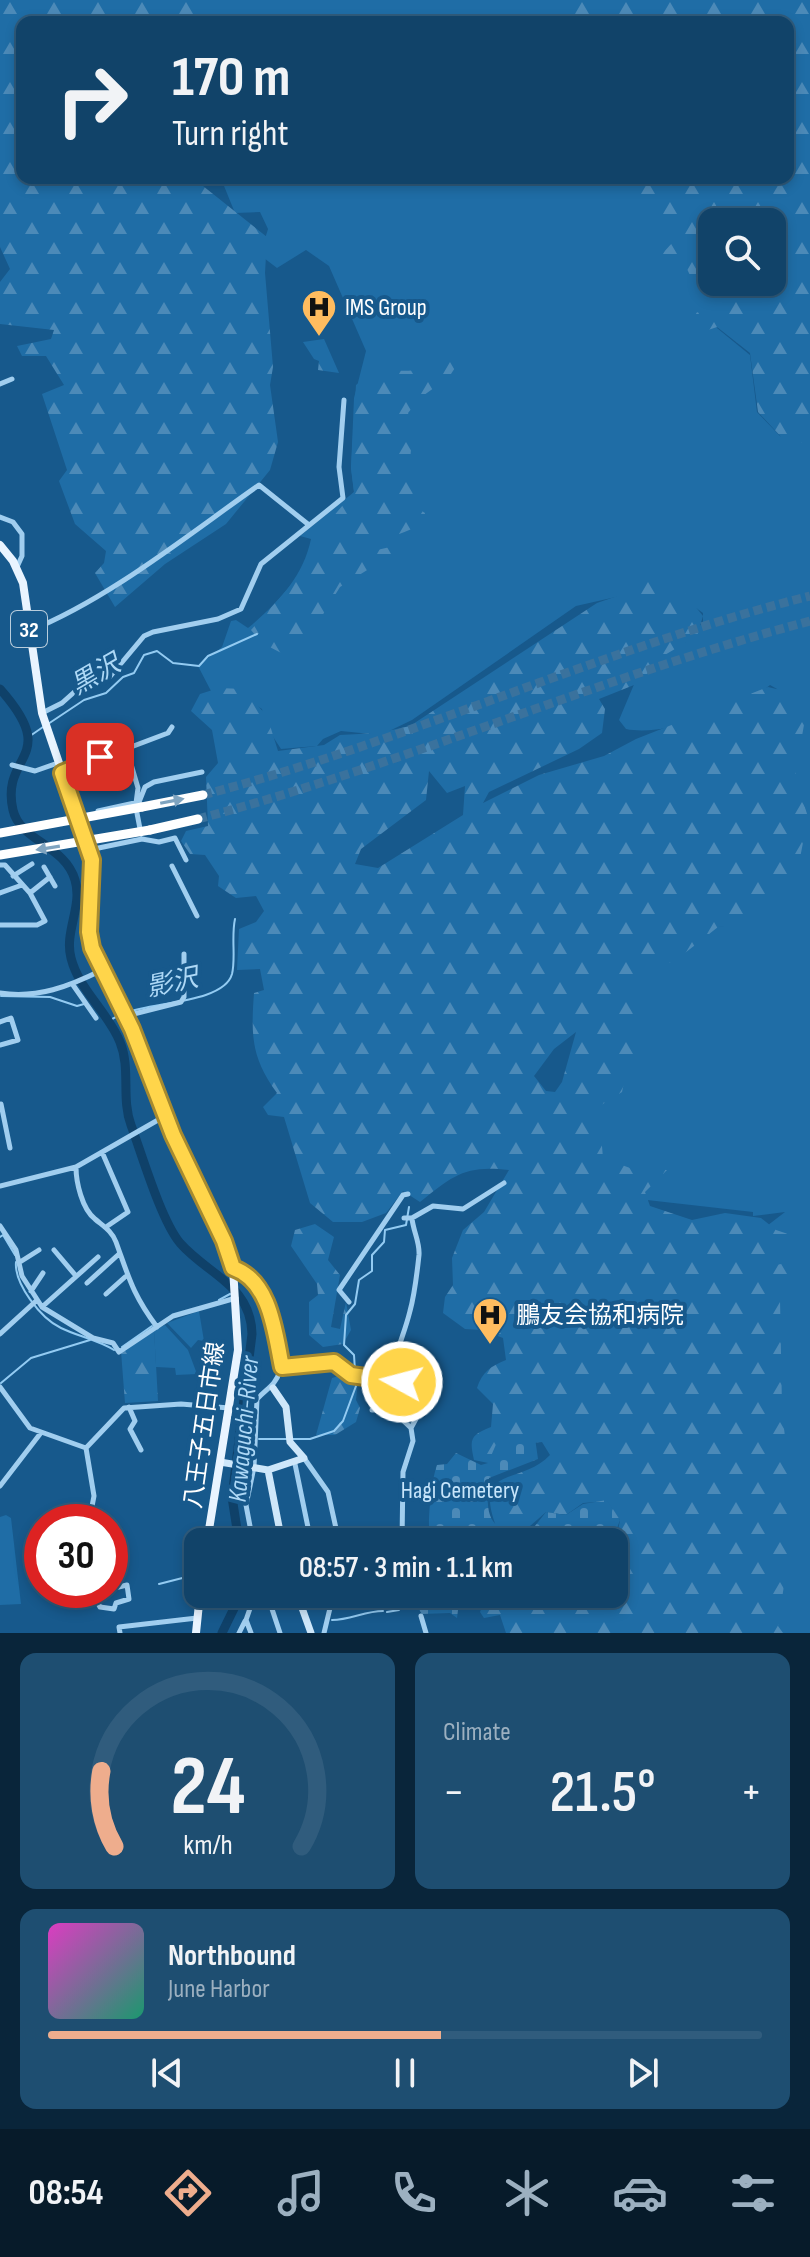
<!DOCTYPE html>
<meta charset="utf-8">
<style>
body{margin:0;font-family:"Sofia Sans Condensed","Noto Sans JP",sans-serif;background:#1e4e71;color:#f1f3f6;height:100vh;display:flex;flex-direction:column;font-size:30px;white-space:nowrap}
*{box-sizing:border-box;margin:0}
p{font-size:26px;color:#9cb0c0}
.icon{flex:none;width:44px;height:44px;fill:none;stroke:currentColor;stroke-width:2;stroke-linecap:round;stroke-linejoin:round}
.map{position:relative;height:1633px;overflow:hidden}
.panel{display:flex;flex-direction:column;gap:20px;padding:20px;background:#09253a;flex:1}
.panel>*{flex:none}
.banner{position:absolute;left:16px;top:16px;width:778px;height:168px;border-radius:16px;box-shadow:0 4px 12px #0003,0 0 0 2px #305c7d;background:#114369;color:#f1f3f6;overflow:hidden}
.fabs{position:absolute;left:698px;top:208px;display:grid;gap:16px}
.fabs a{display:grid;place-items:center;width:88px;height:88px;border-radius:16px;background:#114369;box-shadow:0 4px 12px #0003,0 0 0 2px #305c7d;font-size:40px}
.speed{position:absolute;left:24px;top:1504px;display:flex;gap:16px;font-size:40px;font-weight:700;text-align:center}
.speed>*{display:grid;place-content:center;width:104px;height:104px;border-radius:50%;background:#114369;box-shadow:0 4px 12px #0003,0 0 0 2px #305c7d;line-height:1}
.speed .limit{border:12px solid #d22;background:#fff;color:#111}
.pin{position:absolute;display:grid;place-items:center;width:68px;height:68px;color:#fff;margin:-34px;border-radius:16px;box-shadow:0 4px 12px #0006}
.me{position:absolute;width:88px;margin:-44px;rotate:277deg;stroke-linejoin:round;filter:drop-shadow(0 0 6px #0008)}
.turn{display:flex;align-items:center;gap:28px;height:168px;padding:0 24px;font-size:36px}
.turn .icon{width:104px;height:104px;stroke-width:2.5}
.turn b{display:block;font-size:56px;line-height:68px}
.big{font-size:60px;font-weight:600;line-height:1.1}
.panel .tile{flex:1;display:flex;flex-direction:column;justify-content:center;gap:12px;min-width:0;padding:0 28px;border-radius:16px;background:#1e4e71}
.panel .dial{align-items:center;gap:0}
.dial svg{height:208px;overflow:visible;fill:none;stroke:#305c7d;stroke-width:7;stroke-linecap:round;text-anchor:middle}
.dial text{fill:#f1f3f6;stroke:none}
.song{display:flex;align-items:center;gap:24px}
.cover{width:96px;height:96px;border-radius:12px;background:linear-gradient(135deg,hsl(310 70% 55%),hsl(160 70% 35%))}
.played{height:8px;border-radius:4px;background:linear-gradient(90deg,#eead8d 55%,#305c7d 55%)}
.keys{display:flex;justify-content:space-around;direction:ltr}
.heat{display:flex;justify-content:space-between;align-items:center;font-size:44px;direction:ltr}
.panel .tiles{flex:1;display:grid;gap:20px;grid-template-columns:1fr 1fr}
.tile:last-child{grid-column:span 2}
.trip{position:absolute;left:184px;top:1528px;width:444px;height:80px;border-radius:16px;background:#114369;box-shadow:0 4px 12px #0003,0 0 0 2px #305c7d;font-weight:600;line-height:80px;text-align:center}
.tabs{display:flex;height:128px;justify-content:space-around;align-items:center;background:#071b2a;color:#9cb0c0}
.tabs .icon{width:56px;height:56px}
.tabs .current{color:#eead8d}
.tabs b{font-size:36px;color:#f1f3f6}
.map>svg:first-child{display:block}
.green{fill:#1f6da6}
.forest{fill:url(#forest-firs);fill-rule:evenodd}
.cemetery{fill:url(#cemetery-stones)}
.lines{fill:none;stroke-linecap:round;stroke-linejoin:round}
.stream{stroke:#93cbf2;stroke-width:2}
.river{stroke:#0f4169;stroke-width:9}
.highway-tunnel{stroke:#3a729d;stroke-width:9;stroke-dasharray:9 4.5;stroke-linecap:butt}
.street{stroke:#a1ceef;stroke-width:5}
.secondary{stroke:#cee7fa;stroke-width:7}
.primary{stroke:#e9f4ff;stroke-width:8}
.highway{stroke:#fff;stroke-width:9}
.highway-bridge{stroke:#fff;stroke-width:9}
.oneway{fill:#7fa4c0}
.route-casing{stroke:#a68a30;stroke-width:20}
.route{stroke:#ffd54a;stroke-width:14}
.labels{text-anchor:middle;stroke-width:8;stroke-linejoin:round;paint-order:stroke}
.shield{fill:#17598c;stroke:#b9cddc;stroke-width:2}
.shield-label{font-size:22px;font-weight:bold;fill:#fff}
.poi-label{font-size:24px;fill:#fff;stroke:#17598c;text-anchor:start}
.street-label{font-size:24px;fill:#fff;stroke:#17598c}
.park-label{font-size:24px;fill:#c7e5fb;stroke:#17598c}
.water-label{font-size:26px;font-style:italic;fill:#add8f6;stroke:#17598c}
</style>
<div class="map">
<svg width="810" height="1633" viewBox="0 0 810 1633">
<defs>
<pattern id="forest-firs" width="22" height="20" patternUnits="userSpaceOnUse" patternTransform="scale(2)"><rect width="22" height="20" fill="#1f6da6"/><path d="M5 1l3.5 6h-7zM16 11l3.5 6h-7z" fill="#4c8ab8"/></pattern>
<pattern id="cemetery-stones" width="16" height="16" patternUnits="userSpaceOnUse" patternTransform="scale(2)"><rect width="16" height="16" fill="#1f6da6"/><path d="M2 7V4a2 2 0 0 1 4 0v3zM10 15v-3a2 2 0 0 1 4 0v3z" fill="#4c8ab8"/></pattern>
</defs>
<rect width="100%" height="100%" fill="#17598c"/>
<path class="green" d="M192,0H568L567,22H195Z
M215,178H627L672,219L712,306L717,328L750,355L757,412L780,436L793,441L810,430V1633H776L749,1265L750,1239L785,1212L753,1216V1212L647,1200L566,1155L632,976L711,928L750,922L781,709L777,689L770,685C741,710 664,737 626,729L619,720L635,682L660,653L686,642L703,622V613L678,595L638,592L576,606L412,720L381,735L341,731L323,739L317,746L281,749L264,723L262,709L240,696L222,701L211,691L198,666L222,647L231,621L236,620L248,628C278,603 303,577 311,539L300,536L354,492L351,468L354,398L366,351L329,266L306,250L277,268L260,255L268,229L260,212L235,213L224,186Z
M199,1311L204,1341L198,1340L191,1348L167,1323Z
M165,1325L188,1350L197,1374L176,1375L175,1368L156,1367L154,1330Z
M6,1515L11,1518L21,1604L0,1605V1517Z"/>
<path class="forest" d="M0,0H219L223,22H22V178H193L267,237L265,273L273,367L270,385L278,442L270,470L226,524L165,564L115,607L95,573L104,563L106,551L75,524L59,481L67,470L42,394L64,385L46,356H22L17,346L51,339L54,330L0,324V282L10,269L0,247Z
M567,0H810V432L801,443L784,440L758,412L750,353L717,327L708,330L701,326L696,313L710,307L701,298L687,269L671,273L660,265L662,254L673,242L628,178H788V22H566ZM712,222H772V282H712Z
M324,339L339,373L318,370L319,361L314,359L303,342Z
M464,354L449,377L420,398L408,413L413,426L410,461L417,469L411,504L425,513L423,523C391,541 368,544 334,526L332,518L354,492L351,468L356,385C388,361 398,377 428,367C441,362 450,355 464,354Z
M323,536L377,550L412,542L340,587L304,645L287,656L262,643L251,630L307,567L318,538Z
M660,572L678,585L703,616L697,636L663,656L639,683L599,699L605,709L602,733L579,749L489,792L483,803L539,775L604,756L636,739L768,687L793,693L808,702L795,776L808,817L800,858L783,895L751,925L718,927L676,960L649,971L634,987L632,1035L635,1056L626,1073L622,1092L590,1112L588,1130L601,1135L603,1158L630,1168L667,1170L645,1192L650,1206L692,1220L725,1213L761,1218L776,1230L800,1238L756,1260L760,1267L810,1260V1280C791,1279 787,1281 780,1299L782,1408L791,1497L786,1520L789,1551L778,1626L783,1633H506L500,1615L484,1618L480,1612L487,1594H555L578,1599L614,1594V1552L620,1520L607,1501L583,1503L566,1515L546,1512L530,1526L508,1533L496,1526C473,1464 521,1486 550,1455L542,1442L503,1447L493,1464L474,1460C469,1438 471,1435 491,1427L493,1404L477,1388C482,1372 491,1366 506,1360L503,1338L482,1330L465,1329L443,1313L445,1297L453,1285L452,1258L463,1230L484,1212L509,1170C465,1165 454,1175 420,1202L403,1191L386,1213L362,1222H333L310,1203L284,1117L268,1115L263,1107L277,1093C251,1057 251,1036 254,993L264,990L260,969L237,970L239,929L256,922L264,911L256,896L236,898L218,886L219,876L205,855L190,854L181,841L186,831L208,826L206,777L218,763L212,730L191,711L200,694L219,688L243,689L267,716L278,751L324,745L340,735L378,733L410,726L597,603L629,592ZM429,771L447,793L465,786L463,815L378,868L355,864L361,849L426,800ZM576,1032L562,1082L555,1092L546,1091L534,1076L554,1049Z
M315,1224L334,1237L328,1260L340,1275L331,1327L340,1329L346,1302L351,1330L343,1344L323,1347L309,1335V1302L318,1295L317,1284L291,1246L295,1230Z
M154,1329L158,1401L125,1403L121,1351Z
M345,1374L358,1380L356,1400L360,1408L356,1422L335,1435H316L332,1378Z"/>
<path class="cemetery" d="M535,1438L538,1459L489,1478C485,1516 488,1535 531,1531L546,1512L566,1515L583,1504L607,1500L620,1520L612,1542H430C427,1525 431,1481 437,1465L447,1464L456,1453L481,1465L488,1463L497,1442Z
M408,1594H460L457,1618L450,1613L422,1614Z"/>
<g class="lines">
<path class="stream" d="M48,724L84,700L106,693L123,677L134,673L144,655L157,651L173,663L199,666L208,656L257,634
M30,736L43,727
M1,996L50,997L77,1006L84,1004
M126,1013C152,1002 224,1003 232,974C236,958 231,937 235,919
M108,1021L120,1015
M0,1237L3,1235L15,1255
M16,1262C14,1283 40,1318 61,1328C77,1336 98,1340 114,1350
M219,1300L230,1294
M122,1347L152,1326
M1,1383L31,1358L90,1340
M259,1439H310L334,1431L343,1421L356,1386L354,1355L344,1345L346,1315L355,1304L359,1280L372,1271V1255L384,1242L385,1230L406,1225L409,1207
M240,1441L252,1440
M159,1584L198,1574
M387,1612L399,1610
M332,1620C350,1620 365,1611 383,1611"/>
<path class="river" d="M0,689C62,759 0,753 13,810C20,841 65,845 75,880C83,906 64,932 71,958C79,990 108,1012 120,1042C131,1069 121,1098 131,1125C142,1155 161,1220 180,1243C208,1275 251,1285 252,1334L232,1497L239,1542
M222,1633L241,1594"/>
<path class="highway-tunnel" d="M203,795C409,741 603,648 810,596
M198,819C406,764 602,676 810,621"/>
<path class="street" d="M0,384L12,379
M0,517L13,522L22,534V556L17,567
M29,631C109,599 189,534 259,485L309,525
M42,713L62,703L81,686L108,679L144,636L153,632L218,619L241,609L261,564L343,498L339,467L344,400
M126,747L138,788L136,803
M12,765L35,771L58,763
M62,773L168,733L172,727
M136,808L141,834
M98,811L139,802L145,787L154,782L202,772
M89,850L142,839L159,842L175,838L186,860
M0,865H5L30,893L45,921L37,925H0
M172,866L197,916
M44,867L55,886
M13,876L32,864
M0,893L22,885
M30,893L50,877
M73,985L96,1018
M0,993C37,999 70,986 102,970
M126,1016L181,1002L184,997V954
M0,1022L11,1018L18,1040L0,1045
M1,1104L10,1148
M102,1152L128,1212L106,1227
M76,1167C76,1182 82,1209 95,1219C103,1226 112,1231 116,1242C129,1278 133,1295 157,1327
M0,1186L76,1167L165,1116
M404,1218H412L433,1206L463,1209L504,1183
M0,1226L16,1250L22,1276L42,1307L93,1338L113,1343L119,1352L173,1316L236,1298
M54,1250L76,1276
M20,1262L39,1250
M233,1268C260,1278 289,1346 280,1371C275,1386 267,1388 257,1399L254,1467L246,1505L253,1542
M87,1283L119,1254
M31,1291L43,1273
M106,1294L125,1277
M349,1302L339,1290L403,1195L408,1194
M42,1307L98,1257
M0,1334L36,1301
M282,1367L334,1362L351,1375L402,1382
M0,1387L30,1428L86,1448
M129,1407L135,1421L130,1429L141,1450
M372,1410H392L411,1428
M86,1448L124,1408L181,1404L229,1408
M86,1448L94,1496L89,1522
M304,1458L328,1492L339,1542
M295,1464L311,1542
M0,1486L40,1434
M309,1533L336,1528
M402,1542L403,1472L413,1441L411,1428L423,1406C380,1366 399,1356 410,1311C415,1293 417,1273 419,1255C420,1242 413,1231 412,1218
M110,1552H113
M91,1590L100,1607L114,1609L116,1603L129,1599L127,1585L110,1589
M92,1593L105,1590
M267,1594L280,1633
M421,1616L426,1633
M120,1633L119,1627L197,1618
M239,1633L245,1621
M251,1633L246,1620L255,1594
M324,1633L331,1604L338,1594"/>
<path class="secondary" d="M220,1462L268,1470L304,1458L290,1442L286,1407L273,1388
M268,1470L282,1542
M297,1594L311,1633"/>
<path class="primary" d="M0,545L13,561L23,583L42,713L92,860L91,945L138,1043L173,1135L224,1241L233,1268L238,1350L207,1542
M196,1633L200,1594"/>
<path class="highway" d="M142,807L203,795
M150,830L198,819"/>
<path class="highway-bridge" d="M0,833L142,807
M0,855L150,830"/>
</g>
<defs><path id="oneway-solid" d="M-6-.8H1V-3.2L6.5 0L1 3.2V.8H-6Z" transform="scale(2)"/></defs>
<g class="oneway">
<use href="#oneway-solid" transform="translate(172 801) rotate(-11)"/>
<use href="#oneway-solid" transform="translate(48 848) rotate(171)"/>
</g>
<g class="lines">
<g class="route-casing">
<path id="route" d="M100,757L62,773L92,860L89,932L92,948L132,1029L173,1135L224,1241L233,1268C271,1281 275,1334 282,1367L334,1362L351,1375L402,1382"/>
</g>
<use href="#route" class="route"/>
</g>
<defs>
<g id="hospital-pin" transform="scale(1.8)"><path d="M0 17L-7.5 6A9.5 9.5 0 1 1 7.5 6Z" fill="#ffbc5f" stroke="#17598c"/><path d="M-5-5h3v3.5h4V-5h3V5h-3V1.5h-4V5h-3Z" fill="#111"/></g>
</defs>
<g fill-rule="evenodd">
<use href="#hospital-pin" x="319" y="307"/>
<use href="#hospital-pin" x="490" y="1315"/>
</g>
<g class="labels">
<rect class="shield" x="11" y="611" width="36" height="36" rx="6"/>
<g class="shield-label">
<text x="29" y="637">32</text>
</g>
<g class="poi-label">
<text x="345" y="315">IMS Group</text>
<text x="516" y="1323">鵬友会協和病院</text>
</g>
<g class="street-label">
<text transform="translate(204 1425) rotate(-82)" y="8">八王子五日市線</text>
</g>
<g class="park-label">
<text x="460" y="1498">Hagi Cemetery</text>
</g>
<g class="water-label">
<text transform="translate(95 674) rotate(-30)" y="9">黒沢</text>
<text transform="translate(172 982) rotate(-12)" y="9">影沢</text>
<text transform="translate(243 1429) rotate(-85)" y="9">Kawaguchi-River</text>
</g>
</g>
</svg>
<div class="fabs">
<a><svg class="icon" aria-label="search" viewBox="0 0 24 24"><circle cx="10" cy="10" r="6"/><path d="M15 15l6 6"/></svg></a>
</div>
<div class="speed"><div class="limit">30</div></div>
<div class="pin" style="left:100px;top:757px;background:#d93025"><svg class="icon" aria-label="arrive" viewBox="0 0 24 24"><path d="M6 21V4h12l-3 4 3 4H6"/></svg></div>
<svg class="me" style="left:402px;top:1382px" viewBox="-20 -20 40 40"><circle r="17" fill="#ffd54a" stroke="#fff" stroke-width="3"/><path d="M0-11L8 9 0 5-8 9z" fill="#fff"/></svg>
<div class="trip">08:57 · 3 min · 1.1 km</div>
<div class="banner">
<div class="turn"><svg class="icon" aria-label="right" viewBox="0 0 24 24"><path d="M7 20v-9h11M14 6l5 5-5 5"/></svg><div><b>170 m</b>Turn right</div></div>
</div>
</div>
<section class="panel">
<div class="tiles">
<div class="tile dial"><svg viewBox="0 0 100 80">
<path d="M14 69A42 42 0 1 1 86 69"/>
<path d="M14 69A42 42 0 0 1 9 40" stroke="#eead8d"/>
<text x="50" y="56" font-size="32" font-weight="700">24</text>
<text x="50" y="72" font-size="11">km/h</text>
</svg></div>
<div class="tile"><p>Climate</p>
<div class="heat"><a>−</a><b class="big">21.5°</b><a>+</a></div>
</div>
<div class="tile">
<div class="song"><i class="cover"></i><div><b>Northbound</b><p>June Harbor</p></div></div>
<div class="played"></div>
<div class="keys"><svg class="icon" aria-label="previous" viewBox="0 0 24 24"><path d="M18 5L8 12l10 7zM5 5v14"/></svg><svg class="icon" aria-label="pause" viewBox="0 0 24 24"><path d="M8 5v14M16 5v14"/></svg><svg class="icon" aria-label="next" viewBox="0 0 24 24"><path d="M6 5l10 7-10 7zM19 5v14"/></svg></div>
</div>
</div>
</section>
<nav class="tabs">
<b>08:54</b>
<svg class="icon current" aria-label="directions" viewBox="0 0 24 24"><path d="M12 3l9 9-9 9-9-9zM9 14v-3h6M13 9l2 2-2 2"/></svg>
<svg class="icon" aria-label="music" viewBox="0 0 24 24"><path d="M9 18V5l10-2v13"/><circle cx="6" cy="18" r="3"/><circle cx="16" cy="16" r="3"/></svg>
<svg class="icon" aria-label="phone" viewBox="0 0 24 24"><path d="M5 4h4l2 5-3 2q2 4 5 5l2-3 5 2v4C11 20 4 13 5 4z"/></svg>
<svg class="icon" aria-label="climate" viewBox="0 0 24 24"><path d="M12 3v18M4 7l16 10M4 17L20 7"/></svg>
<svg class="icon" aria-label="car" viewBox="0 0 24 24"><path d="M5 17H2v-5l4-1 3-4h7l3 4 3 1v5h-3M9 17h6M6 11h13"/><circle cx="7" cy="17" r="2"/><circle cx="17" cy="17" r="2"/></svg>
<svg class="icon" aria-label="filters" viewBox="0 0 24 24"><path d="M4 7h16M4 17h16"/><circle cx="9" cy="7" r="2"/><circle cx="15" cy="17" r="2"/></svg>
</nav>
